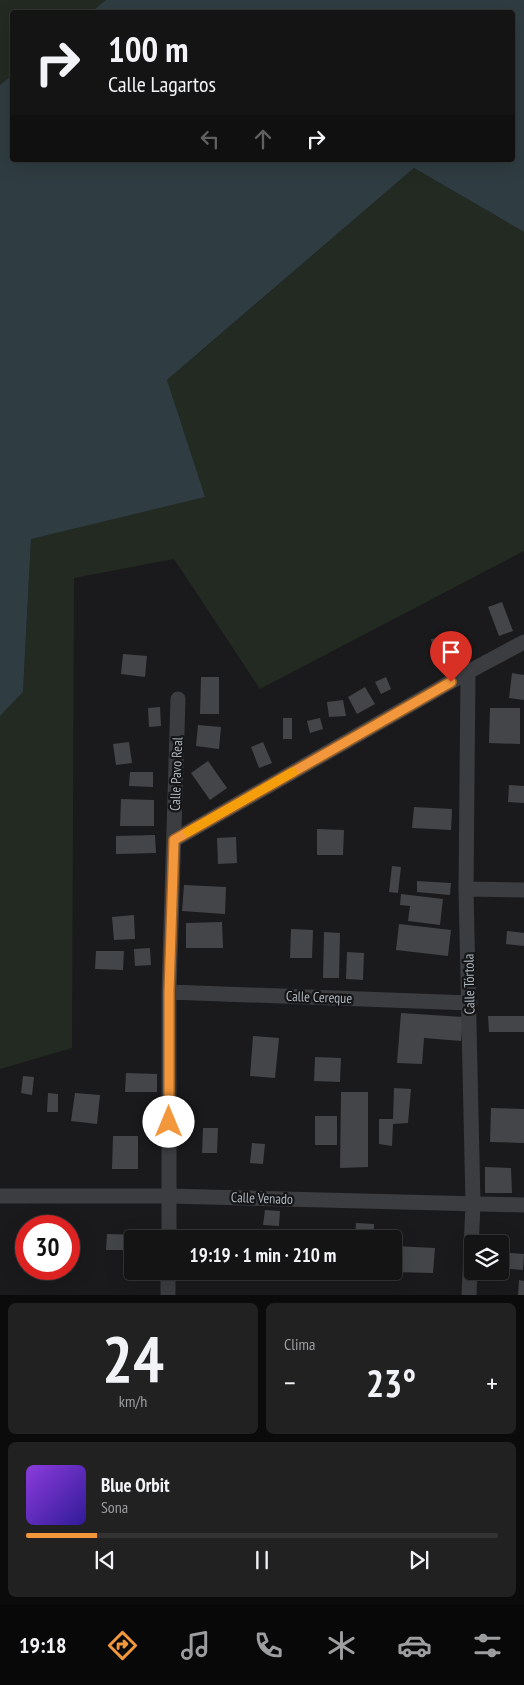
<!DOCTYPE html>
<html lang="es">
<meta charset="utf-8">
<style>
body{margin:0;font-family:"PT Sans Narrow",sans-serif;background:#212122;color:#f1f3f6;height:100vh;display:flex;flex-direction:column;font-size:19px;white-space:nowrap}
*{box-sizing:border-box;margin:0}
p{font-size:16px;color:#9d9ea0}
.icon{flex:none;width:28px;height:28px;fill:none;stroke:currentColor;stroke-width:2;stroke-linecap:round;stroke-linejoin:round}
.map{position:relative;height:1295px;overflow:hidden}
.side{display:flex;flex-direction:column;gap:8px;padding:8px;background:#0b0b0c;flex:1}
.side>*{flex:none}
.hud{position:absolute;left:10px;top:10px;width:505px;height:152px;border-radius:5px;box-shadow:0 5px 20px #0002,0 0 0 1px #333334;background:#141415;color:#f1f3f6;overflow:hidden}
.fabs{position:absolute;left:464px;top:1235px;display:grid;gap:10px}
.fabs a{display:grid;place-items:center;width:45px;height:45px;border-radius:5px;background:#141415;box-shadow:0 5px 20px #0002,0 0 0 1px #333334;font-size:25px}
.speed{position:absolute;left:15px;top:1215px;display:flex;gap:10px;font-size:25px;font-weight:700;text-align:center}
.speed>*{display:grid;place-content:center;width:65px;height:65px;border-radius:50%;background:#141415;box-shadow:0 5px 20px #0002,0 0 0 1px #333334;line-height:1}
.speed .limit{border:8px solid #d22;background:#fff;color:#111}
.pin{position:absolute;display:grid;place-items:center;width:42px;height:42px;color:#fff;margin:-51px -21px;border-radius:50% 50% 50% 0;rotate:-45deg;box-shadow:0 0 5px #0007}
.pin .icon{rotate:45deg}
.me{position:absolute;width:55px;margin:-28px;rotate:0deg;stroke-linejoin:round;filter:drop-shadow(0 0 4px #0008)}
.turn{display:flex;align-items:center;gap:18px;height:105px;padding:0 15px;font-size:22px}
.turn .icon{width:65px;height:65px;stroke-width:2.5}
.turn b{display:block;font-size:35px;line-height:42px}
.lanes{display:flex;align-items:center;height:48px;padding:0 15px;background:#0003;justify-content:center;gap:25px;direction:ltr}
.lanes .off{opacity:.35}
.big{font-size:38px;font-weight:700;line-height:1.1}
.side .tile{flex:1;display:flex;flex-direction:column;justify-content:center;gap:8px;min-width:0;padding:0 18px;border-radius:8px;background:#212122}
.side .dial{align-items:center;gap:0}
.dial b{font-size:65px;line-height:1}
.song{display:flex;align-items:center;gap:15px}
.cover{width:60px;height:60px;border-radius:8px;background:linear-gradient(135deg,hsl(270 70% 55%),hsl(250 70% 35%))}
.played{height:5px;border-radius:2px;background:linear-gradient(90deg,#f2973c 15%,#333334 15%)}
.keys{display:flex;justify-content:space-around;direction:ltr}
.heat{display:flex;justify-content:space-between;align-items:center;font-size:28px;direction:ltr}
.side .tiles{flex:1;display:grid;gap:8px;grid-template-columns:1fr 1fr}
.tile:last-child{grid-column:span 2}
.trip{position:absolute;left:124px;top:1230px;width:278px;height:50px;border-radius:5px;background:#141415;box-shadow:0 5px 20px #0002,0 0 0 1px #333334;font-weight:700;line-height:50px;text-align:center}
.menu{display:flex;height:80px;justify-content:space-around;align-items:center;background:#080808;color:#9d9ea0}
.menu .icon{width:35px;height:35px}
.menu .on{color:#f2973c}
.menu b{font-size:22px;color:#f1f3f6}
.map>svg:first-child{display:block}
.green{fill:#222a22}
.water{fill:#2f3c41}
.building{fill:#444549}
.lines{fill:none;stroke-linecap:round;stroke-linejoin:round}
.minor{stroke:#3b3d41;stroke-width:15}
.route-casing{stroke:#9d6227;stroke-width:12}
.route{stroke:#f2973c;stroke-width:9}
.slow{stroke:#f59e0b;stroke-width:9}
.labels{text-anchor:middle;stroke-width:4.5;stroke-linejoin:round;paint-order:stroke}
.street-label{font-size:14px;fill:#acb4bc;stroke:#151517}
</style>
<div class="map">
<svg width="524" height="1295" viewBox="0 0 524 1295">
<rect width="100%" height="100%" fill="#1a1a1c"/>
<path class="green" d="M0,0H106L91,12H12V75L0,85Z
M414,168L524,232V551L260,689L174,559L74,578L72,1048L0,1069V716L23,692L31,538L204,497L166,381Z"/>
<path class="water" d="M106,0H524V232L414,168L167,380L205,497L31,539L23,692L0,716V85L12,75V160H512V12H91Z"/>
<path class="building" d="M502,602L513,631L499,636L488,607Z
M452,636L454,653L434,655L431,639Z
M123,654L147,656L145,677L121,674Z
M512,673L524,675V700L509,698Z
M201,677H219V714H200Z
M386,677L391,689L381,694L375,682Z
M365,687L375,704L357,714L348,697Z
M343,700L346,716L329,717L327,702Z
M160,707L161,726L149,727L148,708Z
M490,708H520V744L489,743Z
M283,718H292V739H283Z
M320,718L323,729L310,733L307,721Z
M198,725L221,727L219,749L196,746Z
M129,742L132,763L116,765L113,744Z
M263,742L272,763L259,768L251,747Z
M208,761L227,788L210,800L191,773Z
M130,772H153V787L129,786Z
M509,785L524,786V803L508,802Z
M121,799L154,800V826H120Z
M414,807L452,809L451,830L412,828Z
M317,829L344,830L343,855H317Z
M155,835L156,853L116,854V836Z
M236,837L237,863L218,864L217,838Z
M392,866L401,867L398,893L389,892Z
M417,881L451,883L450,895L417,892Z
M184,885L226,887L225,914L182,911Z
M401,894L443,899L440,925L408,921L410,906L400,905Z
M134,915L135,939L114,940L112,917Z
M222,922L223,948H186V923Z
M399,924L451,930L448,956L396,950Z
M291,929L313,930L312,958H290Z
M507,931L524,933V946L506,944Z
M324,932L340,933L339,978H323Z
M150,948L151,965L135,966L134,949Z
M96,951H124L123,970L95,969Z
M347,952L364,953L363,980L346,979Z
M401,1013L463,1017L461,1041L424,1038L422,1064L397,1063Z
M488,1016H524V1032H489Z
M253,1036L279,1038L275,1078L250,1076Z
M315,1057L341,1058L340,1082L314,1081Z
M126,1073L157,1074V1092H125Z
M23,1076L34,1077L32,1095L21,1093Z
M394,1088L411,1089L408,1123L393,1124L392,1146L379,1144V1119H393Z
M341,1092H368V1167L340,1168Z
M48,1093L58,1094V1112H47Z
M75,1093L100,1095L97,1124L71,1121Z
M491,1108L524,1109V1143L490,1142Z
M315,1116H337V1145H315Z
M203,1128H218L217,1153H202Z
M113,1136H138V1169H112Z
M252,1143L265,1144L263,1164L250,1163Z
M485,1167L511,1168L512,1193H485Z
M265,1210L280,1211L279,1226L263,1225Z
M356,1223L374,1224V1239H355Z
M107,1234L141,1235V1239H132V1250H106Z
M394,1246L435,1248L433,1273L392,1272Z
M500,1252L524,1254L523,1270L500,1268Z
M519,1280L524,1281V1295H518Z"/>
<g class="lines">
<path class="minor" d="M468,672L466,889L473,1204L469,1295
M174,840L468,672L524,642
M466,889L524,890
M169,992L470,1003
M0,1196H169L524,1205
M169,1239V992L178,699
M168,1295V1271"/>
</g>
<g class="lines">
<g class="route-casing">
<path id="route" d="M169,1122V992L174,840L451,682"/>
</g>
<use href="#route" class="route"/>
<path class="slow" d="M188,832L293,772"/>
</g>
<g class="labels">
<g class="street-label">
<text transform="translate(176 774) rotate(-88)" y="5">Calle Pavo Real</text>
<text transform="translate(469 984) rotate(-91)" y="5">Calle Tórtola</text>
<text transform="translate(319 997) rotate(2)" y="5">Calle Cereque</text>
<text transform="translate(262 1198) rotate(2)" y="5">Calle Venado</text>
</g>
</g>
</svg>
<div class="fabs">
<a><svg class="icon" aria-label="layers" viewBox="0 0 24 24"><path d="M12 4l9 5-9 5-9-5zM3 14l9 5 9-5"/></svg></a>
</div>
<div class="speed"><div class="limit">30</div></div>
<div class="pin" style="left:451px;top:682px;background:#d93025"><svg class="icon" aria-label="arrive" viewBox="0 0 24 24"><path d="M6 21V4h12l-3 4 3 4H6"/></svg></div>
<svg class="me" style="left:169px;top:1122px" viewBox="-20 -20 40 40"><circle r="19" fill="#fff"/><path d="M0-13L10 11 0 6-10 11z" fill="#f2973c"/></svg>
<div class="trip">19:19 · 1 min · 210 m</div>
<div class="hud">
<div class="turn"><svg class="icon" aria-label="right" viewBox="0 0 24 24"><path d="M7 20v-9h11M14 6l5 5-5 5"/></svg><div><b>100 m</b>Calle Lagartos</div></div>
<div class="lanes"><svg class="icon off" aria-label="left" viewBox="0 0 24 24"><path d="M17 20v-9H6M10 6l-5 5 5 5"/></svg><svg class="icon off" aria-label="ahead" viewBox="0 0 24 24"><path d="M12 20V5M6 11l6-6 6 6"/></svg><svg class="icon" aria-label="right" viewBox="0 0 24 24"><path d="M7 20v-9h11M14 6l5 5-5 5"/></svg></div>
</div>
</div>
<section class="side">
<div class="tiles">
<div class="tile dial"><b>24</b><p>km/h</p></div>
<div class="tile"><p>Clima</p>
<div class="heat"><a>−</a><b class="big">23°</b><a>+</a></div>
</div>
<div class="tile">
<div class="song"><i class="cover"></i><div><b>Blue Orbit</b><p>Sona</p></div></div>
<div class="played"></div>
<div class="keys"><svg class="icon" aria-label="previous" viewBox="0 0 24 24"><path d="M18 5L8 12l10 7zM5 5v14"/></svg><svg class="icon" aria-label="pause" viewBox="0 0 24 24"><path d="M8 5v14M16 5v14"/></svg><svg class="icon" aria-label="next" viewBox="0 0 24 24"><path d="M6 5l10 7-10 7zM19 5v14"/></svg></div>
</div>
</div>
</section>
<nav class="menu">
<b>19:18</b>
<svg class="icon on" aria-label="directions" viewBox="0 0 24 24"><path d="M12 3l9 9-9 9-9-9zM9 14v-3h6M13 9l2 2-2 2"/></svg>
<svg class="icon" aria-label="music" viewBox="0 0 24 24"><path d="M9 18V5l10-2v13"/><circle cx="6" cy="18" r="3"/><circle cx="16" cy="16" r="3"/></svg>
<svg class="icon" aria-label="phone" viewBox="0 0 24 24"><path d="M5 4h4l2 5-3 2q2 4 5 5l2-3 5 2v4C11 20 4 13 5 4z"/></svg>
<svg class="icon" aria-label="climate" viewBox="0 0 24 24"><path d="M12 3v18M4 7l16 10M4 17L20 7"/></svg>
<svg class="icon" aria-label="car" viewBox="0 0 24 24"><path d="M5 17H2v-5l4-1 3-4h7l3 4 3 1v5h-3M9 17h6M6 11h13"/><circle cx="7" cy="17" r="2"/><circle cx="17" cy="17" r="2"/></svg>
<svg class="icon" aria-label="filters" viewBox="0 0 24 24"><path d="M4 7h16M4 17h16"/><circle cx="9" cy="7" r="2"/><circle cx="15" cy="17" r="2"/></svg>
</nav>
